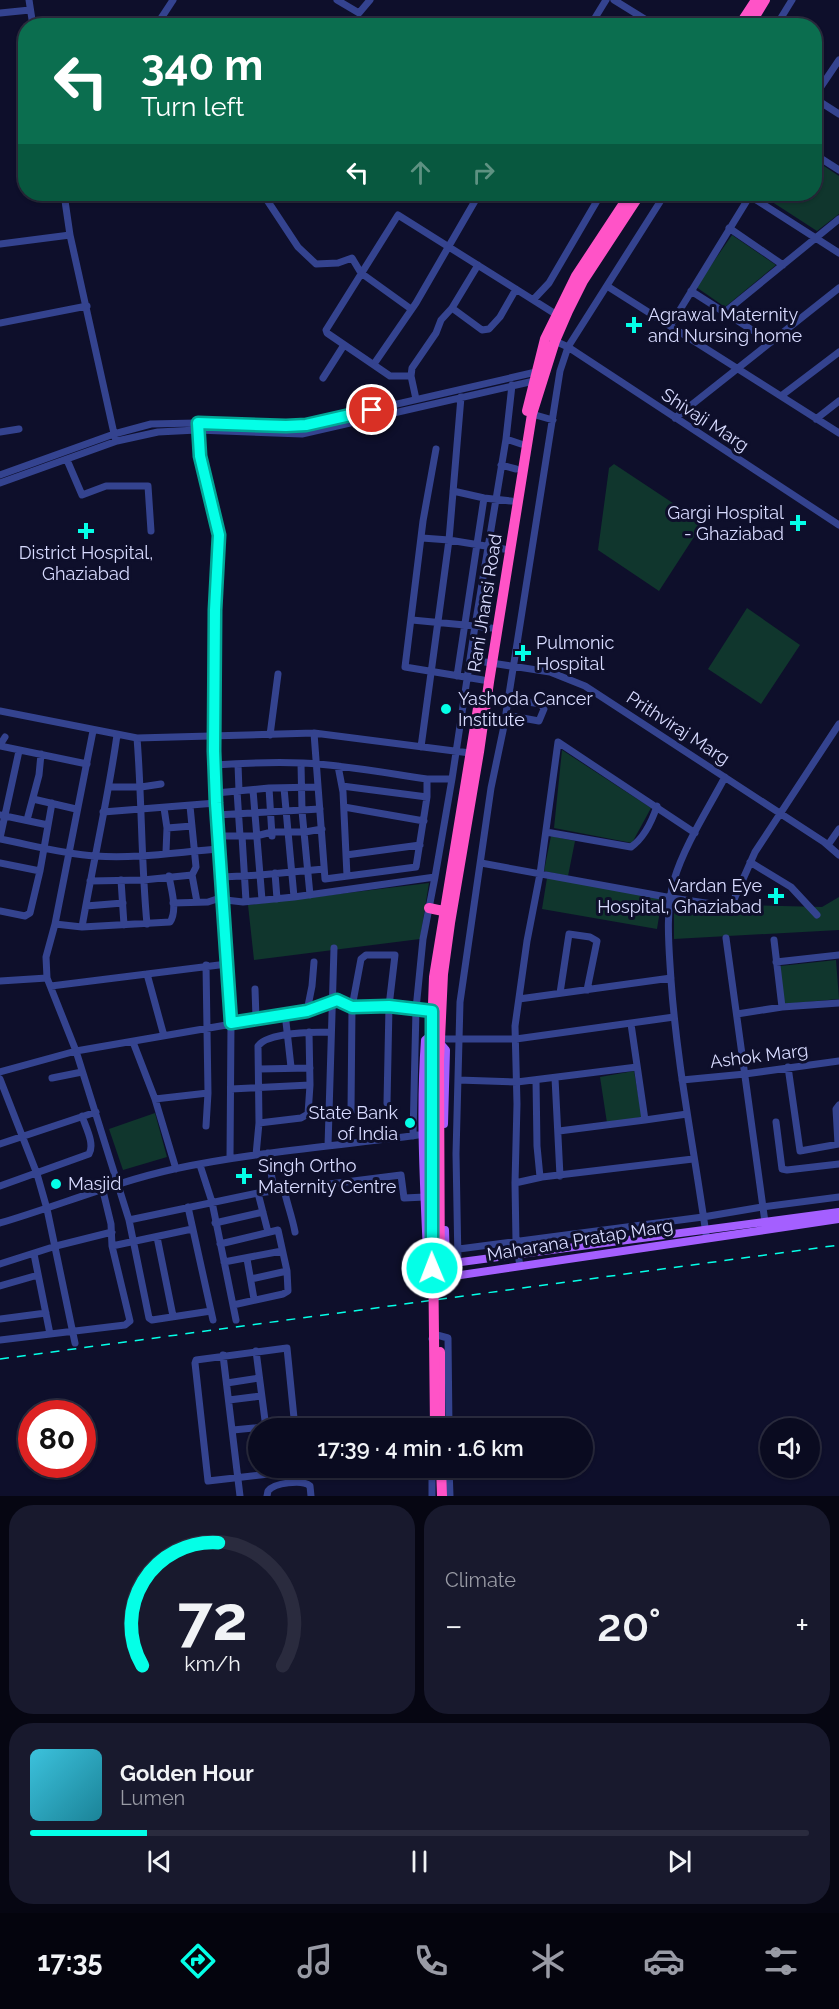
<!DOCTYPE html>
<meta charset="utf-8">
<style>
body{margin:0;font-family:Raleway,sans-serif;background:#18192d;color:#f1f3f6;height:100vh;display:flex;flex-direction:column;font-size:22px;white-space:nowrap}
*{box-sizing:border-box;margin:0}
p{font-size:20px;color:#999ba5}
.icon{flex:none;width:33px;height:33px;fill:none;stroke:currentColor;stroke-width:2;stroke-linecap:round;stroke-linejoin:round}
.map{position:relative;height:1496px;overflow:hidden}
.side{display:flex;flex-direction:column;gap:9px;padding:9px;background:#060612;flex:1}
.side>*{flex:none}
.banner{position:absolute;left:18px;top:18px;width:804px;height:183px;border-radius:24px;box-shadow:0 2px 4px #0004,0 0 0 2px #2a2b3e;background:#0b6e4f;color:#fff;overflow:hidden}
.controls{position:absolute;left:760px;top:1418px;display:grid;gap:12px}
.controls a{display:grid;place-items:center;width:60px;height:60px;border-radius:50%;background:#0a0b20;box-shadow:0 2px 4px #0004,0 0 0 2px #2a2b3e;font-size:30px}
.speed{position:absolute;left:18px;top:1400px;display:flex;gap:12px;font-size:30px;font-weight:700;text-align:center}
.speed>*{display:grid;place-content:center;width:78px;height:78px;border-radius:50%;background:#0a0b20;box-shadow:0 2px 4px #0004,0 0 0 2px #2a2b3e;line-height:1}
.speed .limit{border:9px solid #d22;background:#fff;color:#111}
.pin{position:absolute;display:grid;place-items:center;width:51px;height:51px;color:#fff;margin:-26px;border:3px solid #fff;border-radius:50%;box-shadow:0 2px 6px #0007}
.me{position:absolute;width:66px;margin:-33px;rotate:359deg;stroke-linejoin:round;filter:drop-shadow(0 0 4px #0008)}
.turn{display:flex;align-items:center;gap:21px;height:126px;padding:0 24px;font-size:27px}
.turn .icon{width:78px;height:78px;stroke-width:2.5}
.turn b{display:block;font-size:42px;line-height:51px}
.lanes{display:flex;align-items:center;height:57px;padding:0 24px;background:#0003;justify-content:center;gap:30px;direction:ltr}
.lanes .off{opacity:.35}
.big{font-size:45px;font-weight:600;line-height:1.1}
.side .widget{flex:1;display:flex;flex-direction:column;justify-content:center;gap:9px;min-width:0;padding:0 21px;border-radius:24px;background:#18192d}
.side .dial{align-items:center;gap:0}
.dial svg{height:156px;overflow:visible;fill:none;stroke:#2a2b3e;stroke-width:7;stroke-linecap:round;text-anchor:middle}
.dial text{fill:#f1f3f6;stroke:none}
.song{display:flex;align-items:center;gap:18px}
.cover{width:72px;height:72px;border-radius:9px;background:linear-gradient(135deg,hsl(190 70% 55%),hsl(190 70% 35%))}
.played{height:6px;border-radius:3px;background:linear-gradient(90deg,#04ffe7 15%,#2a2b3e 15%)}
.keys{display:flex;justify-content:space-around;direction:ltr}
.heat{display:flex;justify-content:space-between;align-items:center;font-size:33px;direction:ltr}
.side .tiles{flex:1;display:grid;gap:9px;grid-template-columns:1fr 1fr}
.widget:last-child{grid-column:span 2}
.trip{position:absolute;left:248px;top:1418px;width:345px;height:60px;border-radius:30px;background:#0a0b20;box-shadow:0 2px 4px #0004,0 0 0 2px #2a2b3e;font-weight:600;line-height:60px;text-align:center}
.dock{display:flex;height:96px;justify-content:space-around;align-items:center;background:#04040d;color:#999ba5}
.dock .icon{width:42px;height:42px}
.dock .on{color:#04ffe7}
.dock b{font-size:27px;color:#f1f3f6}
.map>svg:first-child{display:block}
.green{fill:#10362d}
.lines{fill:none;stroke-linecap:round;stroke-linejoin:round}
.minor{stroke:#34438f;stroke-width:7}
.major{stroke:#a45fff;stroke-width:8}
.highway{stroke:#ff53c7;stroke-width:10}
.rail{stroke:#04ffe7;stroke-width:1.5;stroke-dasharray:9 8;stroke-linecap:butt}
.highway-bridge{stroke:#ff53c7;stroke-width:10}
.route-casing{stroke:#03a696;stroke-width:15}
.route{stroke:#04ffe7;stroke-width:10}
.poi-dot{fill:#04ffe7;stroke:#0e0f2b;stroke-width:2}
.labels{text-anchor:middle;stroke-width:6;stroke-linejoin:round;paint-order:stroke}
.poi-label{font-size:18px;fill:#d8dbff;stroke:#0e0f2b;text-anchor:start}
.street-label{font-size:18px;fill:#d8dbff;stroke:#0e0f2b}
</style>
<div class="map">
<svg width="839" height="1496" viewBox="0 0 839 1496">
<rect width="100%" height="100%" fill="#0e0f2b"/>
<path class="green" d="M815,160L839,176V214L817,231L763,196L764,194H814Z
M732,235L776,265L725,307L696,287Z
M614,464L703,523L659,591L598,550L609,468Z
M747,608L800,645L761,704L708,669Z
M562,750L651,808L632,843L554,828Z
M551,836L575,841L568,876L544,871Z
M547,878L662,898L657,929L542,909Z
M429,883L420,939L254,960L248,905Z
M839,897V930L674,939V900L736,905L822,907Z
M836,960L839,999L784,1004L780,966Z
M634,1071L642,1117L607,1123L600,1077Z
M155,1113L167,1157L123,1170L109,1129Z"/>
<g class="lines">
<path class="minor" d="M29,0L33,26
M337,0L359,13L370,0
M614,0L656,26
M0,13L30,10
M156,26L173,0
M590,26L606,0
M776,26L792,0
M814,97L839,60
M814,98L839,114
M814,154L839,170
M64,194L70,235L115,438
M263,194L298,247L316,264L338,263L352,258L361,273L411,309
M747,194L839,253
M729,228L783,265
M0,244L70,235
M607,286L839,433
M691,291L771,342
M533,300L549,283L601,194
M452,308L482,330L489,329L500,317L516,289
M725,312L839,219
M0,323L87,306
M670,326L751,194
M555,341L568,347L839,525
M374,364L416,303L479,194
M411,376H390L327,333L326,330L398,215L557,315
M323,378L344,345
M781,396L839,352
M416,399L411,376L412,368L436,333L441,320L452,308L478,265
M532,414L553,420
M675,418L839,288
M816,419L839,401
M198,423L200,456L219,535L215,611L214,737L216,803L231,1023L230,1158
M0,432L19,429
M506,439L512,385
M436,449L423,521L405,667L483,680
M67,460L82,495L106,486H148L151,531
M501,465L516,469
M0,475L114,434L151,424L196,423L286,426L306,425L536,372
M0,483L117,441L158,432L197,430L302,434L534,381
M453,491L484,498L511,501
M422,538L449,540L504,549
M412,620L475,626L506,439L521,444
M485,662L550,672L585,686L824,842L839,855
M457,676L484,498
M0,711L137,738L314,733L470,753
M506,715L539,721L544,709L541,704L508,699
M93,731L55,924L46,957L47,978L76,1051L129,1220L149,1318L152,1320L211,1311
M270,735L278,674
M137,738C142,800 141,862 147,924
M0,745L5,737
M0,746L87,764
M421,747L449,540L461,397
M301,763L302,811L310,895
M238,764L239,791
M215,765C244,763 274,762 303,763C344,765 386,773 427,779V797L416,867L325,879L314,733
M338,766L343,792L347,876
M427,779H452L435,877
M452,779L475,626L491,628
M342,786L427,797
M110,787H141L161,784
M269,788L272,836
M284,788L294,897
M253,790L260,875L324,869
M237,791L240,836
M216,793L269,788L318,787
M33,799L76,809
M190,806L196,867L192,875L197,902
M344,807L424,821
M164,808L167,828L166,852
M103,812L216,803
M0,815L48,825
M217,815L320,809
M27,820L39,775L41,754
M167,828L192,826
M546,832L631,847C644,838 652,821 657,806
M218,836H256L272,832H305L322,829
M242,836L246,901
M0,838L19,751
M0,839C31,845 63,854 95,856C137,859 178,852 219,849
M828,845L839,829
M346,855L420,845
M750,862L791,887L817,915
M0,863L40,871
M481,863L672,898L719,905L732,904L755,852L839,724
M275,873L277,899
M222,877L260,875L262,900
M121,880L124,925
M90,881L143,880L192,875
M173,903L208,902L217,899L243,902L294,897L435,877L423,939L416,1009L413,1136
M86,906L123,903
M0,911L25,916L30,913L40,871L52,803
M55,924L82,927L170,922C178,910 171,889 169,876
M82,927C93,863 108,799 117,735
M726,938L765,1222
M774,940L782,1007
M776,962L839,955
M206,965L208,1093L206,1126
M147,974L164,1036
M0,981L47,978
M51,986L227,964
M255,989L256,1018
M560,993L569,934L590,937L597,941L587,990
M519,999L671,978
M307,1011L312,986L314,962
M285,1013L291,1067
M737,1014L782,1007L839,1003
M440,1039H516L674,1017
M133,1042L155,1099L176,1169
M788,1067L800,1151L839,1144
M259,1069L310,1068
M0,1072L76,1051L307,1011L337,1000L352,1007L389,1006L432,1011
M52,1078L82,1072
M555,1078L560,1176
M0,1079L37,1174L47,1209L75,1343
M458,1080L517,1082L637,1067
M536,1080L537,1146L540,1177
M682,1080L745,1074L839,1061
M231,1089L310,1085
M155,1099L208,1093
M351,1112L352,1007L361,959L366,955H395L389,1006L387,1103
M645,1120L687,1114
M776,1122L782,1169L787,1170L839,1164
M259,1123L301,1118L308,1114L310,1085L309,1032
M559,1131L645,1120L631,1024
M0,1144L96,1112
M838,1144L836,1109L839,1105
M328,1146L334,948
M268,1153L274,1191
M256,1155L259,1123L258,1046C268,1032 314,1032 331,1032
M200,1165L212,1202L236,1320
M515,1183L542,1177L693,1159
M0,1186L89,1154C95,1144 86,1128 82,1116
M284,1189C287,1204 292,1216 295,1232
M258,1193L268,1232
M188,1207L213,1320
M129,1220L258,1193L401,1175L404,1198L425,1197
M0,1223C58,1206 115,1182 174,1169C254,1152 337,1146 418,1135
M215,1223L263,1212
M706,1234C694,1149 677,1065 671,980C669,947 665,912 674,880C684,846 708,809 725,777
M157,1237L173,1316
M220,1244L278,1230L287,1271L288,1291L283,1294L233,1305
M112,1246L192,1229
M459,1249L703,1217L762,1207L839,1197
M34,1254L50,1334
M247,1259L254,1299
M224,1262L282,1251
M458,1263L456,1154L460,1002L491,788L504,726L560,371L568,347L665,194
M0,1264L56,1246L112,1232
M520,1266L516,1242L515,1183L517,1104L515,1026L527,941L540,874L558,742L695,833
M251,1279L287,1271
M0,1286L38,1275
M0,1319L46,1313
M432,1339L437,1335L448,1338L449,1428
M0,1340L125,1325L130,1321L112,1246L111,1224L103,1191
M256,1351L266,1428
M223,1355L240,1496
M227,1383L259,1378
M229,1400L261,1396
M295,1428L287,1348L196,1360L195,1363L208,1481L294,1471L299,1467
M233,1430L265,1427
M432,1467V1496
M449,1467L450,1496
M267,1496L268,1491C274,1483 302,1479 310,1486L311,1496"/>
<path class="major" d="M431,1035L425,1040C419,1119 425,1199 428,1278L447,1277L839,1219
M440,1043L446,1050L444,1124
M445,1230L446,1264L839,1212"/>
<path class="highway" d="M739,26L756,0
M749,26L765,0
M527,411L545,339L576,276L630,194
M429,908L443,911
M431,1060L434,977L479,702
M439,1061L443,974L450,923L479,752L489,682L532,414L555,341L568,311L583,281L640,194
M440,1352V1428
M441,1467L442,1496"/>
<path class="rail" d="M0,1359L839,1245"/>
<path class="highway-bridge" d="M431,1060L435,1428
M439,1061L440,1292"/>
</g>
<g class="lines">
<g class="route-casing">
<path id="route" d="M372,410L306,425L286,426L198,423L200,456L219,535L215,610L214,751L216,803L231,1023L307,1011L337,1000L352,1007L389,1006L432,1011V1268"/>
</g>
<use href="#route" class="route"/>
</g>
<g class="poi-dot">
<path d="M631 316h6v6h6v6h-6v6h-6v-6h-6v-6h6z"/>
<path d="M795 514h6v6h6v6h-6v6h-6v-6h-6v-6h6z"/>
<path d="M83 522h6v6h6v6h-6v6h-6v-6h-6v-6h6z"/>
<path d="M520 644h6v6h6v6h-6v6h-6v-6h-6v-6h6z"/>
<circle cx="446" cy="709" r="6"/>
<path d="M773 887h6v6h6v6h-6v6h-6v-6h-6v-6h6z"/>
<circle cx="410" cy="1123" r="6"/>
<path d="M241 1167h6v6h6v6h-6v6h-6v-6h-6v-6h6z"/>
<circle cx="56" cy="1184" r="6"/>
</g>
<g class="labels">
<g class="poi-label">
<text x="648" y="321">Agrawal Maternity<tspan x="648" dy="21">and Nursing home</tspan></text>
<text x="784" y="519" text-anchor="end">Gargi Hospital<tspan x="784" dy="21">- Ghaziabad</tspan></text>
<text x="86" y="559" text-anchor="middle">District Hospital,<tspan x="86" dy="21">Ghaziabad</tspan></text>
<text x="536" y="649">Pulmonic<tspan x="536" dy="21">Hospital</tspan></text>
<text x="458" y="705">Yashoda Cancer<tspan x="458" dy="21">Institute</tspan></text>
<text x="762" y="892" text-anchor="end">Vardan Eye<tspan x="762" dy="21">Hospital, Ghaziabad</tspan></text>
<text x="398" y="1119" text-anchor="end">State Bank<tspan x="398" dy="21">of India</tspan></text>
<text x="258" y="1172">Singh Ortho<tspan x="258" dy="21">Maternity Centre</tspan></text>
<text x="68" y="1190">Masjid</text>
</g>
<g class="street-label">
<text transform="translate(705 420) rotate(33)" y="6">Shivaji Marg</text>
<text transform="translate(485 603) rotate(-81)" y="6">Rani Jhansi Road</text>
<text transform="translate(678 728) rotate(33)" y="6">Prithviraj Marg</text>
<text transform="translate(759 1056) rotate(-7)" y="6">Ashok Marg</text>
<text transform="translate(580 1240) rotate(-9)" y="6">Maharana Pratap Marg</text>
</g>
</g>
</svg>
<div class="controls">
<a><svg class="icon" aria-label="sound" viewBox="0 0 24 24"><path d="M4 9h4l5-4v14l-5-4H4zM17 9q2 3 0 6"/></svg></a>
</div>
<div class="speed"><div class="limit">80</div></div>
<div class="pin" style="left:372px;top:410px;background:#d93025"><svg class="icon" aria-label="arrive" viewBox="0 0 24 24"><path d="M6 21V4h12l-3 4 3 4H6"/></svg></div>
<svg class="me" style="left:432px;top:1268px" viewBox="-20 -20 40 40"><circle r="17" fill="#04ffe7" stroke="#fff" stroke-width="3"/><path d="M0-11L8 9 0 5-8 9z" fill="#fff"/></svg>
<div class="trip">17:39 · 4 min · 1.6 km</div>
<div class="banner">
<div class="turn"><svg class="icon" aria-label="left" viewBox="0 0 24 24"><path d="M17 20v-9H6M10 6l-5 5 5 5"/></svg><div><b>340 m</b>Turn left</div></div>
<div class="lanes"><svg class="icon" aria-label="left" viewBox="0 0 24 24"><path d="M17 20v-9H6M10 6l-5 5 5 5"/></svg><svg class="icon off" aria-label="ahead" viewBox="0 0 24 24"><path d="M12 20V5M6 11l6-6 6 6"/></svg><svg class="icon off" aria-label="right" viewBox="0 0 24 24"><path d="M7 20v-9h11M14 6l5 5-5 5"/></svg></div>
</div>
</div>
<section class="side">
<div class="tiles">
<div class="widget dial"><svg viewBox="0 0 100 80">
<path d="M14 69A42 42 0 1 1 86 69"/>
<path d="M14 69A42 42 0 0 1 53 6" stroke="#04ffe7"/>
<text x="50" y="56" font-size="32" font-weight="700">72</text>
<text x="50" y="72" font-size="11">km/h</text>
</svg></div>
<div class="widget"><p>Climate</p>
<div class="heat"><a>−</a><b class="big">20°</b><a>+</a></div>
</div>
<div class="widget">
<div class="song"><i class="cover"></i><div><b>Golden Hour</b><p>Lumen</p></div></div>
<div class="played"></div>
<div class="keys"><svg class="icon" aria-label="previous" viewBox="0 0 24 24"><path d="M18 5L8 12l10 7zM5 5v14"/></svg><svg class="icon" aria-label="pause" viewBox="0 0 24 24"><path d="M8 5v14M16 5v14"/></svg><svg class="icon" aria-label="next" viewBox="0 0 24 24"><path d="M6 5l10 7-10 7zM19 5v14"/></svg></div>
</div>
</div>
</section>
<nav class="dock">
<b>17:35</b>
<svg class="icon on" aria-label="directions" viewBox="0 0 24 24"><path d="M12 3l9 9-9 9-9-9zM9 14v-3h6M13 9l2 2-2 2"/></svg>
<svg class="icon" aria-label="music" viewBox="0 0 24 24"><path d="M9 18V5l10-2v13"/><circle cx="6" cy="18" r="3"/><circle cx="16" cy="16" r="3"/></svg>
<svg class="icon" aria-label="phone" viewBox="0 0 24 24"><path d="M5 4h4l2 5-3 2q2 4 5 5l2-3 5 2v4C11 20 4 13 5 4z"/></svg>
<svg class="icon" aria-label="climate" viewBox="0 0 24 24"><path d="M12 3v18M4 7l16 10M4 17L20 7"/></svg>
<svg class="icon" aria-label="car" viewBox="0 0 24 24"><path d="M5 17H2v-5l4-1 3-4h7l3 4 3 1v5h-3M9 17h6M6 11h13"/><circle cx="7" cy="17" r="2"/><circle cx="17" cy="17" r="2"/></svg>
<svg class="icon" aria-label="filters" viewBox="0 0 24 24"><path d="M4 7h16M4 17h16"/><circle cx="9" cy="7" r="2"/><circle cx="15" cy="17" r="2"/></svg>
</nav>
